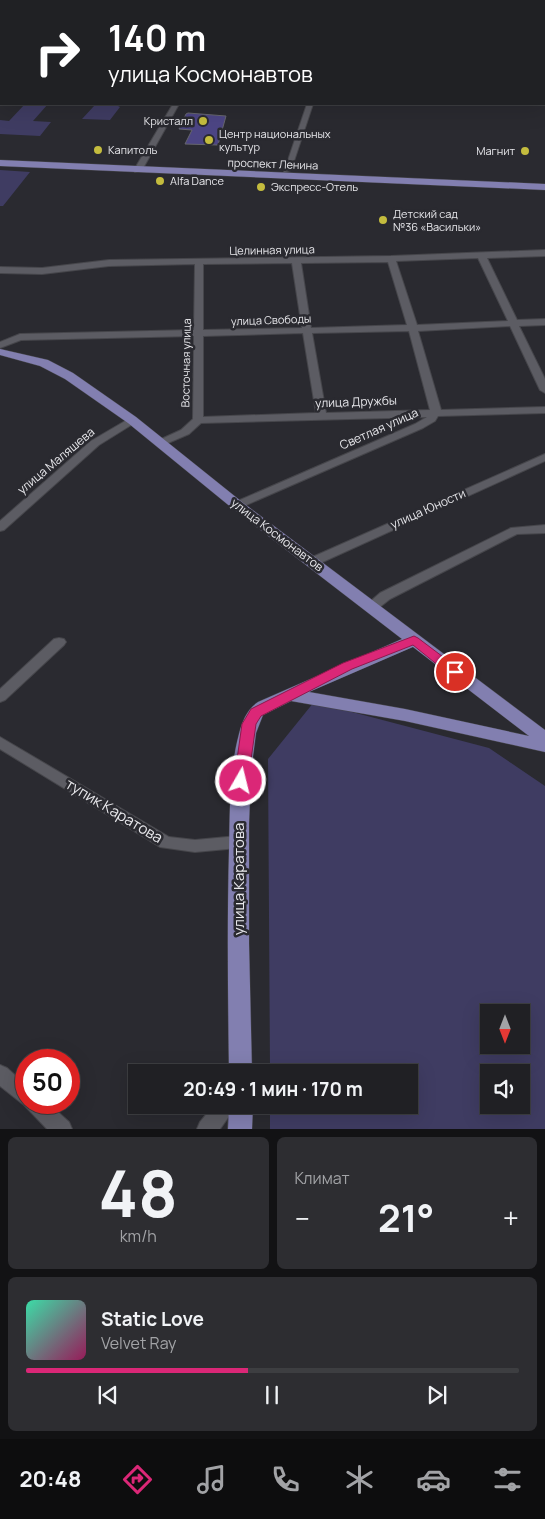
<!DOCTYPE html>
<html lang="ru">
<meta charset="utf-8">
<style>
body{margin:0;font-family:Manrope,sans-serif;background:#2d2d31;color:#f1f3f6;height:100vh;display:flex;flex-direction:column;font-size:19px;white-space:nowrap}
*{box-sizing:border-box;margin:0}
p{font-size:16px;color:#a2a3a6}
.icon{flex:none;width:28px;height:28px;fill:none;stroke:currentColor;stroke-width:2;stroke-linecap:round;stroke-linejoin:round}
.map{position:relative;height:1129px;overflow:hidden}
.side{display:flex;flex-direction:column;gap:8px;padding:8px;background:#121214;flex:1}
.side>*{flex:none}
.hud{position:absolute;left:0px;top:0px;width:545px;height:105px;box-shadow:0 5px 20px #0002,0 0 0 1px #3d3e41;background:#202124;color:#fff;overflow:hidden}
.needle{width:32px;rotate:180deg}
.controls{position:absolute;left:480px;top:1004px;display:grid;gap:10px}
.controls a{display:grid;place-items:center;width:50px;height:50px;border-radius:0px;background:#202024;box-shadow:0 5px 20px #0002,0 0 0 1px #3d3e41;font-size:25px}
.speed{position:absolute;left:15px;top:1049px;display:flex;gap:10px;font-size:25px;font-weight:700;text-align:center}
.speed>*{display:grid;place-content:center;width:65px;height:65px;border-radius:50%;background:#202024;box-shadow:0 5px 20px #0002,0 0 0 1px #3d3e41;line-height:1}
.speed .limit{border:8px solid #d22;background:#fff;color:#111}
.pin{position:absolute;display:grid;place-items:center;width:42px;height:42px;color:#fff;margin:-21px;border:2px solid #fff;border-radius:50%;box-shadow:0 1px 5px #0007}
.me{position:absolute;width:55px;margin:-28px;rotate:8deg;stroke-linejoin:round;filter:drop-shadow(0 0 4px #0008)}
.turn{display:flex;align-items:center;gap:18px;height:105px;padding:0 25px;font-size:22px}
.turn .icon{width:65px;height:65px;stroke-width:2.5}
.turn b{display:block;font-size:35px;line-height:42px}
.big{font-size:38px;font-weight:700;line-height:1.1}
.side .tile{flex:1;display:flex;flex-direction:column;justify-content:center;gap:8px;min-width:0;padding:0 18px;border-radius:8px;background:#2d2d31}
.side .dial{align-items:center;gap:0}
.dial b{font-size:65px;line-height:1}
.song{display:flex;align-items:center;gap:15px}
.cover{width:60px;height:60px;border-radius:8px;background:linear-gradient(135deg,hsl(160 70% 55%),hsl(330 70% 35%))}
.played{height:5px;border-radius:2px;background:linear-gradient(90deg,#db2777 45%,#3d3e41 45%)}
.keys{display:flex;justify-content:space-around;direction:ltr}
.heat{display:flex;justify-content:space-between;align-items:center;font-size:28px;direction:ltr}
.side .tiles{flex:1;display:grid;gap:8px;grid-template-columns:1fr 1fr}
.tile:last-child{grid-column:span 2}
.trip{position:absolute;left:128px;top:1064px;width:290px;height:50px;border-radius:0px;background:#202024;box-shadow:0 5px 20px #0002,0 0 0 1px #3d3e41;font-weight:700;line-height:50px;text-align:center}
.tabs{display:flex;height:80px;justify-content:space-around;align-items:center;background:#0d0d0e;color:#a2a3a6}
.tabs .icon{width:35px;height:35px}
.tabs .selected{color:#db2777}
.tabs b{font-size:22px;color:#f1f3f6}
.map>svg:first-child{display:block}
.green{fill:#3f3c62;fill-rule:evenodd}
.building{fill:#4c4584;stroke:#66666d}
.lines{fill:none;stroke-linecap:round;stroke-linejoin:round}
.minor-casing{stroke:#46464b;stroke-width:2}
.major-casing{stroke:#46464b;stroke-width:1}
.minor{fill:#5c5c63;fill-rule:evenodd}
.major{fill:#827fb0;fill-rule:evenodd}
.route{fill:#db2777;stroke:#8e194d}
.poi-dot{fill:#c4bc3e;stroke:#2a2a30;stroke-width:2}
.labels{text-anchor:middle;stroke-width:5;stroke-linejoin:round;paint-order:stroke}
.far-poi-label{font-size:11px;fill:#e7e7eb;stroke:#2a2a30;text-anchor:start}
.far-street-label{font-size:11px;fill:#e7e7eb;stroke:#2a2a30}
.street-label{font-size:12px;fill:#e7e7eb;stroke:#2a2a30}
.near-street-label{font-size:15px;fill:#e7e7eb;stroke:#2a2a30}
</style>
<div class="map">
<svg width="545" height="1129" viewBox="0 0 545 1129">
<rect width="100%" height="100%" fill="#2a2a30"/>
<path class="green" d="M25,104H48L33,121L51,122L40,136L0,134V120L9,121Z
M103,104L116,105L120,107L110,120L82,119L94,106Z
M0,170L30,172L3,206H0Z
M314,702L489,748L545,786V1129H270V1105H409V1072H270L268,759ZM489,1012H521V1045H489ZM489,1072H521V1105H489Z"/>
<path class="building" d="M188,113L226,116L218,145L185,144L192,130L179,129L186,114Z"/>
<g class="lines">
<g class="minor-casing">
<path id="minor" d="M154,0H161L162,1H155Z
M327,0H331L332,1H327Z
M173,104H179L142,170L135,172L134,170Z
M307,104H313L291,170L284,172Z
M545,250V256L487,258L517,320L545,319V325L519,326L545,379V393L540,390L510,326L418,331L441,410L545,407V413L438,416L435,421L423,428L237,509L233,507L231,505L233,503L415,424L427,417L201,423L189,434L161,446L157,445L156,443L157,441L181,430L193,419L194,336L21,340L0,348V342L20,334L194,330L195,264L109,266L42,274L0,273V267L42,268L109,260L391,256ZM478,258L508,321L417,325L396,261ZM388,262L407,325L311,328L301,263ZM292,263L302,328L203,330V264ZM409,331L430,410L326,413L312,333ZM303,333L316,413L203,417V336Z
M132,417L136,418L137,420L136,422L99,445L4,530L0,531V521L91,441Z
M545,454V461L316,565L312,566L306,562L308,559Z
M545,525V533L517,534L390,599L376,610L371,611L364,607L380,593L511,528Z
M59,638L64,639L66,642L64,645L5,700L0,702V689L54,639Z
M0,737L169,837L195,840L238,836L244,838L246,842L244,846L238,848L195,852L160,847L0,749Z
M0,1065L7,1068L26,1085V1102H47L69,1122L72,1129H47L24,1105L0,1086Z
M214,1105H237L220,1129H197L200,1122Z"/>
</g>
<g class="major-casing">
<path id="major" d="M0,160L545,184V190L0,166Z
M0,349L48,360L73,373L136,417L242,502L545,730V752L405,721L291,701L263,715L256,733L251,772L249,824V943L252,1072H229C228,998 227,925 229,851C230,813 229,771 239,734C242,722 247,709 258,702L402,639L232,508L128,423L65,379L40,366L0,355ZM413,647L529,736L405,709L309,692Z
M229,1105H253L252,1129H228Z"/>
</g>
<use href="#minor" class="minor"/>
<use href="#major" class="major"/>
</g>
<path class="route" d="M414,636L418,638L459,669L461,672L459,675H450L413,645L352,669L261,716L256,724L248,781L246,785L241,786L236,785L234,781L242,724L251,709L343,663Z"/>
<g class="poi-dot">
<circle cx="203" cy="121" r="5"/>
<circle cx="209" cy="140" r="5"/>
<circle cx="98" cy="150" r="5"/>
<circle cx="525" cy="151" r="5"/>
<circle cx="160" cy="181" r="5"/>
<circle cx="261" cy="187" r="5"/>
<circle cx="383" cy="220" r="5"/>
</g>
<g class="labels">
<g class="far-poi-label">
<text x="193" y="125" text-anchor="end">Кристалл</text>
<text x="219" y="138">Центр национальных<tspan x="219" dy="13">культур</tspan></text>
<text x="108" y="154">Капитоль</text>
<text x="515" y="155" text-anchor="end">Магнит</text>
<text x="170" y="185">Alfa Dance</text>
<text x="271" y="191">Экспресс-Отель</text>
<text x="393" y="218">Детский сад<tspan x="393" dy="13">№36 «Васильки»</tspan></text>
</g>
<g class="far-street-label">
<text transform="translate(273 164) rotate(2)" y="4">проспект Ленина</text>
<text transform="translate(272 250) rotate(-1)" y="4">Целинная улица</text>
<text transform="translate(271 320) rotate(-2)" y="4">улица Свободы</text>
<text transform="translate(186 363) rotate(-89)" y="4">Восточная улица</text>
</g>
<g class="street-label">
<text transform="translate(356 402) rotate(-2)" y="4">улица Дружбы</text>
<text transform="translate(379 429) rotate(-24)" y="4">Светлая улица</text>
<text transform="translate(56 461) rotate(-40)" y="4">улица Маляшева</text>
<text transform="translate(428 509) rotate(-24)" y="4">улица Юности</text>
<text transform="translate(277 535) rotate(37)" y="4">улица Космонавтов</text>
</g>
<g class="near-street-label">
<text transform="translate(114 811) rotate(31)" y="5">тупик Каратова</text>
<text transform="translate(239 879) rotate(-90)" y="5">улица Каратова</text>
</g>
</g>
</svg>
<div class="controls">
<a><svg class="needle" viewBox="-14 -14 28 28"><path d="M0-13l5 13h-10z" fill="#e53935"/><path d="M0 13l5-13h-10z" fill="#a2a3a6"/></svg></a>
<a><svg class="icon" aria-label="sound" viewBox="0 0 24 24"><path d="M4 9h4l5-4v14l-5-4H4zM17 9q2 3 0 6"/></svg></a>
</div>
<div class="speed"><div class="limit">50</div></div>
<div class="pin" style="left:455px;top:672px;background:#d93025"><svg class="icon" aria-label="arrive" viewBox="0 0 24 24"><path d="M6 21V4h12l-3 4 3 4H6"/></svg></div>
<svg class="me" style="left:241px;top:781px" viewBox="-20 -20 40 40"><circle r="17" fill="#db2777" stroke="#fff" stroke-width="3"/><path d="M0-11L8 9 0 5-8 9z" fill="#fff"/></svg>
<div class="trip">20:49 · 1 мин · 170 m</div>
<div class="hud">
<div class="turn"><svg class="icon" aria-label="right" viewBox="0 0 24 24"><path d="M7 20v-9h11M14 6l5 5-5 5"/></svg><div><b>140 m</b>улица Космонавтов</div></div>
</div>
</div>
<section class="side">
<div class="tiles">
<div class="tile dial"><b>48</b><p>km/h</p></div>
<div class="tile"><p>Климат</p>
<div class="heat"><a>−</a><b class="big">21°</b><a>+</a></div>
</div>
<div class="tile">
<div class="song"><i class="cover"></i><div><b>Static Love</b><p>Velvet Ray</p></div></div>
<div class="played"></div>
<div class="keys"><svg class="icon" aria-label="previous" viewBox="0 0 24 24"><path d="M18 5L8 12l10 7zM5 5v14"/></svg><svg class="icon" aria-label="pause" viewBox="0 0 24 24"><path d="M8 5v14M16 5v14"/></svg><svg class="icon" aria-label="next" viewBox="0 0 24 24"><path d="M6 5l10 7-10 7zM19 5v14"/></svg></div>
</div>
</div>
</section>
<nav class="tabs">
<b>20:48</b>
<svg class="icon selected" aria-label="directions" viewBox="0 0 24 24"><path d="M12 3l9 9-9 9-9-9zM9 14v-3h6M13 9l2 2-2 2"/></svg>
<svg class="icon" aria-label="music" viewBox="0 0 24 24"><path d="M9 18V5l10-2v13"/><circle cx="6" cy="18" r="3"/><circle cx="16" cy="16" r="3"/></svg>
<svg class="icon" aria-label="phone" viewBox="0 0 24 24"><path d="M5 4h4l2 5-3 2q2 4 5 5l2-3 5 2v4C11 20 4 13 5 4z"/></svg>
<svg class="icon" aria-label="climate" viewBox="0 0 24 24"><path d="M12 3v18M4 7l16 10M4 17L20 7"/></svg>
<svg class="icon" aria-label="car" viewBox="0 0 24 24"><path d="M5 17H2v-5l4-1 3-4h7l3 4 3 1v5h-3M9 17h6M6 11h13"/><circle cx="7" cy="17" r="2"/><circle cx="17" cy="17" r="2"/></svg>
<svg class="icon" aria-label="filters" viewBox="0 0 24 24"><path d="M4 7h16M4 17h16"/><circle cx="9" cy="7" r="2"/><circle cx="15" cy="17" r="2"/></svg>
</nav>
